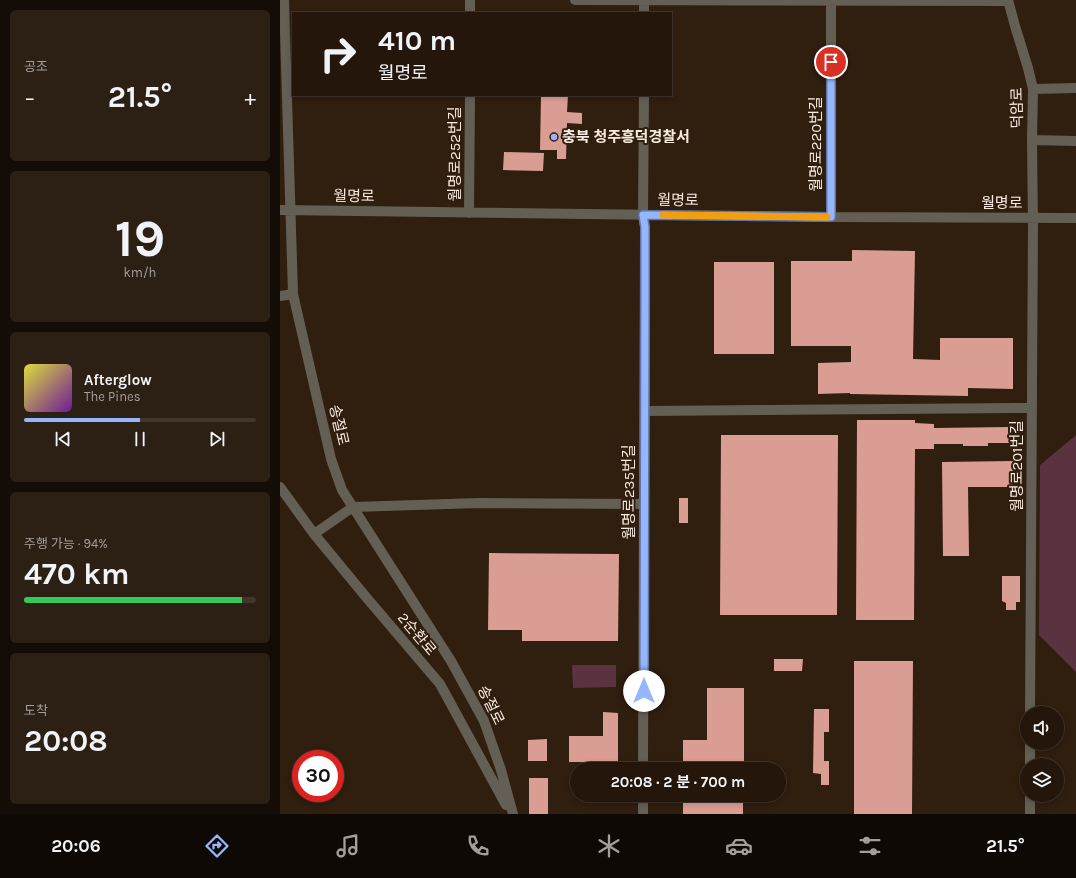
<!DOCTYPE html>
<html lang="ko">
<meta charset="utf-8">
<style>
body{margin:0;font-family:Karla,"Noto Sans KR",sans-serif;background:#2c1f14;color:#f1f3f6;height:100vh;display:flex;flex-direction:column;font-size:15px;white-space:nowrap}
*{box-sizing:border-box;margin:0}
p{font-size:13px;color:#a39f9d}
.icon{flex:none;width:22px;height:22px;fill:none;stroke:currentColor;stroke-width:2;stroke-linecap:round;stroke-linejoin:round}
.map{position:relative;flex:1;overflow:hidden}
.panel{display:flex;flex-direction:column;gap:10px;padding:10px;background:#140c06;width:280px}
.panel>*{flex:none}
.guide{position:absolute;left:12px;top:12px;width:380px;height:84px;border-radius:0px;box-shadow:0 2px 6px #0003,0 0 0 1px #41352c;background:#24160b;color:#f1f3f6;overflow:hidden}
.fabs{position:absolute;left:740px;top:706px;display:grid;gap:8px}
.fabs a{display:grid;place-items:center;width:44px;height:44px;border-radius:50%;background:#24160b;box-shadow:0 2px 6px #0003,0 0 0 1px #41352c;font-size:20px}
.speed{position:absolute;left:12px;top:750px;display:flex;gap:8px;font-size:20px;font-weight:700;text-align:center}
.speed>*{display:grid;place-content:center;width:52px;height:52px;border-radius:50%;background:#24160b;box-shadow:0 2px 6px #0003,0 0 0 1px #41352c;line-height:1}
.speed .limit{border:6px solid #d22;background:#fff;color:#111}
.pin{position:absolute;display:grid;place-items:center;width:34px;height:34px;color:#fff;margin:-17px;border:2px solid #fff;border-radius:50%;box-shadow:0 1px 4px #0007}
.me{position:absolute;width:44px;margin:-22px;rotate:0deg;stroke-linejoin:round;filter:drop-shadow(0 0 3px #0008)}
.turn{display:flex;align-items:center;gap:14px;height:84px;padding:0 20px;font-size:18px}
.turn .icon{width:52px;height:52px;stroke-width:2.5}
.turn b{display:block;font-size:28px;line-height:34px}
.big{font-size:30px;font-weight:700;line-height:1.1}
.panel .card{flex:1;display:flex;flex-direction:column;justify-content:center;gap:6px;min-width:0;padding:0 14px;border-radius:6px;background:#2c1f14}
.panel .dial{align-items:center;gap:0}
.dial b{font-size:52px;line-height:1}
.song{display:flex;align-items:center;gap:12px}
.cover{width:48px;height:48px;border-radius:6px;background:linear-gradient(135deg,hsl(60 70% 55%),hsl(280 70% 35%))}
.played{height:4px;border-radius:2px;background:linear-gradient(90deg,#95b6fd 50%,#41352c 50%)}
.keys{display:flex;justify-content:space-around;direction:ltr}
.heat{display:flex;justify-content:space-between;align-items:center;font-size:22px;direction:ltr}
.charge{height:6px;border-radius:3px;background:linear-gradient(90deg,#34c759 94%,#41352c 0)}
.trip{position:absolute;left:290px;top:762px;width:216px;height:40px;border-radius:20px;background:#24160b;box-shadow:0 2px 6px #0003,0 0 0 1px #41352c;font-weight:700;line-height:40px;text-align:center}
.dock{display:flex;height:64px;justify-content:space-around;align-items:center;background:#0e0904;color:#a39f9d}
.dock .icon{width:28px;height:28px}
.dock .active{color:#95b6fd}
.dock b{font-size:18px;color:#f1f3f6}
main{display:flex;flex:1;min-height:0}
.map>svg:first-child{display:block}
.green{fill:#5a3240}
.building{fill:#da9d94}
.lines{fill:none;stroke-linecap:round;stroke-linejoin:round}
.minor{stroke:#635f55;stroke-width:10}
.route-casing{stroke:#6176a4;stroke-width:10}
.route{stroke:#95b6fd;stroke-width:7}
.slow{stroke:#f59e0b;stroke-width:7}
.poi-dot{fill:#95b6fd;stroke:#301e0f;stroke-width:1.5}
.labels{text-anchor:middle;stroke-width:4;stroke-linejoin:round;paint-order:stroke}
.street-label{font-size:15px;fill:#f7eae1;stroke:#301e0f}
.poi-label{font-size:15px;font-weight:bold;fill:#f7eae1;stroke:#301e0f;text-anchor:start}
</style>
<main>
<section class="panel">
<div class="card"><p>공조</p>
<div class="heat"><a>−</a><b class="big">21.5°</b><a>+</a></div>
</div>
<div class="card dial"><b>19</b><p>km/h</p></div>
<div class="card">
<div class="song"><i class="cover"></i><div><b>Afterglow</b><p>The Pines</p></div></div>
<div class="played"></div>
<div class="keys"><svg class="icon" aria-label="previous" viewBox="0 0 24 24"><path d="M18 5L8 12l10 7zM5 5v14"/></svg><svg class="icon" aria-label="pause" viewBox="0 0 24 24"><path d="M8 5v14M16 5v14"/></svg><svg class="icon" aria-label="next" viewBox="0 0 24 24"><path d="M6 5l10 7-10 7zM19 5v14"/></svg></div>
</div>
<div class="card"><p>주행 가능 · 94%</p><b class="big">470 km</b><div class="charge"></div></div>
<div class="card"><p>도착</p><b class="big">20:08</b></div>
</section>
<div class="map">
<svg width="796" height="814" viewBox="0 0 796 814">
<rect width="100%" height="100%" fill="#301e0f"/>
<path class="green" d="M796,435V672L759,635L760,465Z
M292,665H336V687L293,688Z"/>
<path class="building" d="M261,95H288L287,112L302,113V124L287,123L286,159H277V150H260Z
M224,152L264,153L263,171L223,170Z
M572,250L635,251L633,359L660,360V338H733V389L688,388V396L570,394V393L538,394V363L571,362V346H511V261H572Z
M434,262H494V354H434Z
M577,420H635V423L654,424V428L730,427L731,443H708V446H683V444H654V449H635L634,620H576Z
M441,435H558L557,615H440Z
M733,461V487H688L689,556H663L662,462Z
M399,498H408V523H399Z
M209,553L339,554L338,641H242V630H208Z
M722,576H740V602H736V610H726V603L722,601Z
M494,659H523L522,671H494Z
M574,661H633L632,814H574Z
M427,688H464V769H403V740H427Z
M534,709H549V732H544V761H549V785H541V774L533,773Z
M323,712L338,713V762H289V736H323Z
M267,739V761H248V740Z
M249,778H268V814H249Z
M403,801H463V814H403Z"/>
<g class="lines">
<path class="minor" d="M4,0L13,294L51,459L62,490L171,661L204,721L221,770L233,814
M295,0L728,1
M728,0L735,26L748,68L753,89L752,140L753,226L750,713
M190,13V0
M364,13V0
M753,89L796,88
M752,140L796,141
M0,210L551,217L796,218
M189,213L190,95
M551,217V0
M0,296L13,294
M365,411L752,408
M0,487L34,534L86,597L160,684L226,805
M34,534L73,507L199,503L364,504
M750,765V743
M363,769L365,227L363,215L364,95
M363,814V795
M750,814V795"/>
</g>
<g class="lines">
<g class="route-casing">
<path id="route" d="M364,691L365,295V227L363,215L551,217V62"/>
</g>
<use href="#route" class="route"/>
<path class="slow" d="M383,215L547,217"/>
</g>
<circle class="poi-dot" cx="274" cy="137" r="4"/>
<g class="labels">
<g class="street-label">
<text transform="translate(737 108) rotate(-91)" y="5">덕암로</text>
<text transform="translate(536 144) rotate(-90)" y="5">월명로220번길</text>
<text transform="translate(175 154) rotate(-90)" y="5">월명로252번길</text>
<text transform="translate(74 196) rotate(1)" y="5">월명로</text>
<text transform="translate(398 200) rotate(1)" y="5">월명로</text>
<text x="722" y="208">월명로</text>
<text transform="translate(59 425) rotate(77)" y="5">송절로</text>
<text transform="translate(737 466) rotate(-90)" y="5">월명로201번길</text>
<text transform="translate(349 492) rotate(-90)" y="5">월명로235번길</text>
<text transform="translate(137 634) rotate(50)" y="5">2순환로</text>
<text transform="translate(211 705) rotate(64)" y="5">송절로</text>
</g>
<g class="poi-label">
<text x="282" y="142">충북 청주흥덕경찰서</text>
</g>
</g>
</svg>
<div class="fabs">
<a><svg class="icon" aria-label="sound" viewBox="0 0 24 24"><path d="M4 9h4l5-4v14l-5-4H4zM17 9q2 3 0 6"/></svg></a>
<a><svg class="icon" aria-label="layers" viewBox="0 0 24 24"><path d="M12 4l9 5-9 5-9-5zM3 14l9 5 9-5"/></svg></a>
</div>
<div class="speed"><div class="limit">30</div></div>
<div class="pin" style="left:551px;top:62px;background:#d93025"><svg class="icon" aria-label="arrive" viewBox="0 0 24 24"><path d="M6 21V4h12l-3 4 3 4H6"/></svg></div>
<svg class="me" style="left:364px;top:691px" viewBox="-20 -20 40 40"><circle r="19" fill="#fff"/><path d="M0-13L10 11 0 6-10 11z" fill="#95b6fd"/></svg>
<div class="trip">20:08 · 2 분 · 700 m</div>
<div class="guide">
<div class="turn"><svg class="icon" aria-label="right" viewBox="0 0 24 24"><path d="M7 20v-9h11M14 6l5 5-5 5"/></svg><div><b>410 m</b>월명로</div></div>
</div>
</div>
</main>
<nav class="dock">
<b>20:06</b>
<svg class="icon active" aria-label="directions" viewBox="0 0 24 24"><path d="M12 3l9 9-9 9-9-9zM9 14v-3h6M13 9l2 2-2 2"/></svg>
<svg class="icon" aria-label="music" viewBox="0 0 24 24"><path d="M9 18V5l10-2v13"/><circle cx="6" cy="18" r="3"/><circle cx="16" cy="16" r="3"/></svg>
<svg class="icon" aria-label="phone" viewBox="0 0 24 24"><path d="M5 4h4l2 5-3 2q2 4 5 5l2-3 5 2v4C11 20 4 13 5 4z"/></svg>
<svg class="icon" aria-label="climate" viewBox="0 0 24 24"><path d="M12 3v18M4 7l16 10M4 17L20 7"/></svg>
<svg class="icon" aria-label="car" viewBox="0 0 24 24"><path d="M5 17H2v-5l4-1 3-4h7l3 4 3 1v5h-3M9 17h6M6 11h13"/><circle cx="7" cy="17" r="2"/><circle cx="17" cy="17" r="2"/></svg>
<svg class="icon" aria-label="filters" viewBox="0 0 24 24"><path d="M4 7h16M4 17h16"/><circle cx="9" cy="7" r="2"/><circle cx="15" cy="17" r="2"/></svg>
<b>21.5°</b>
</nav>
